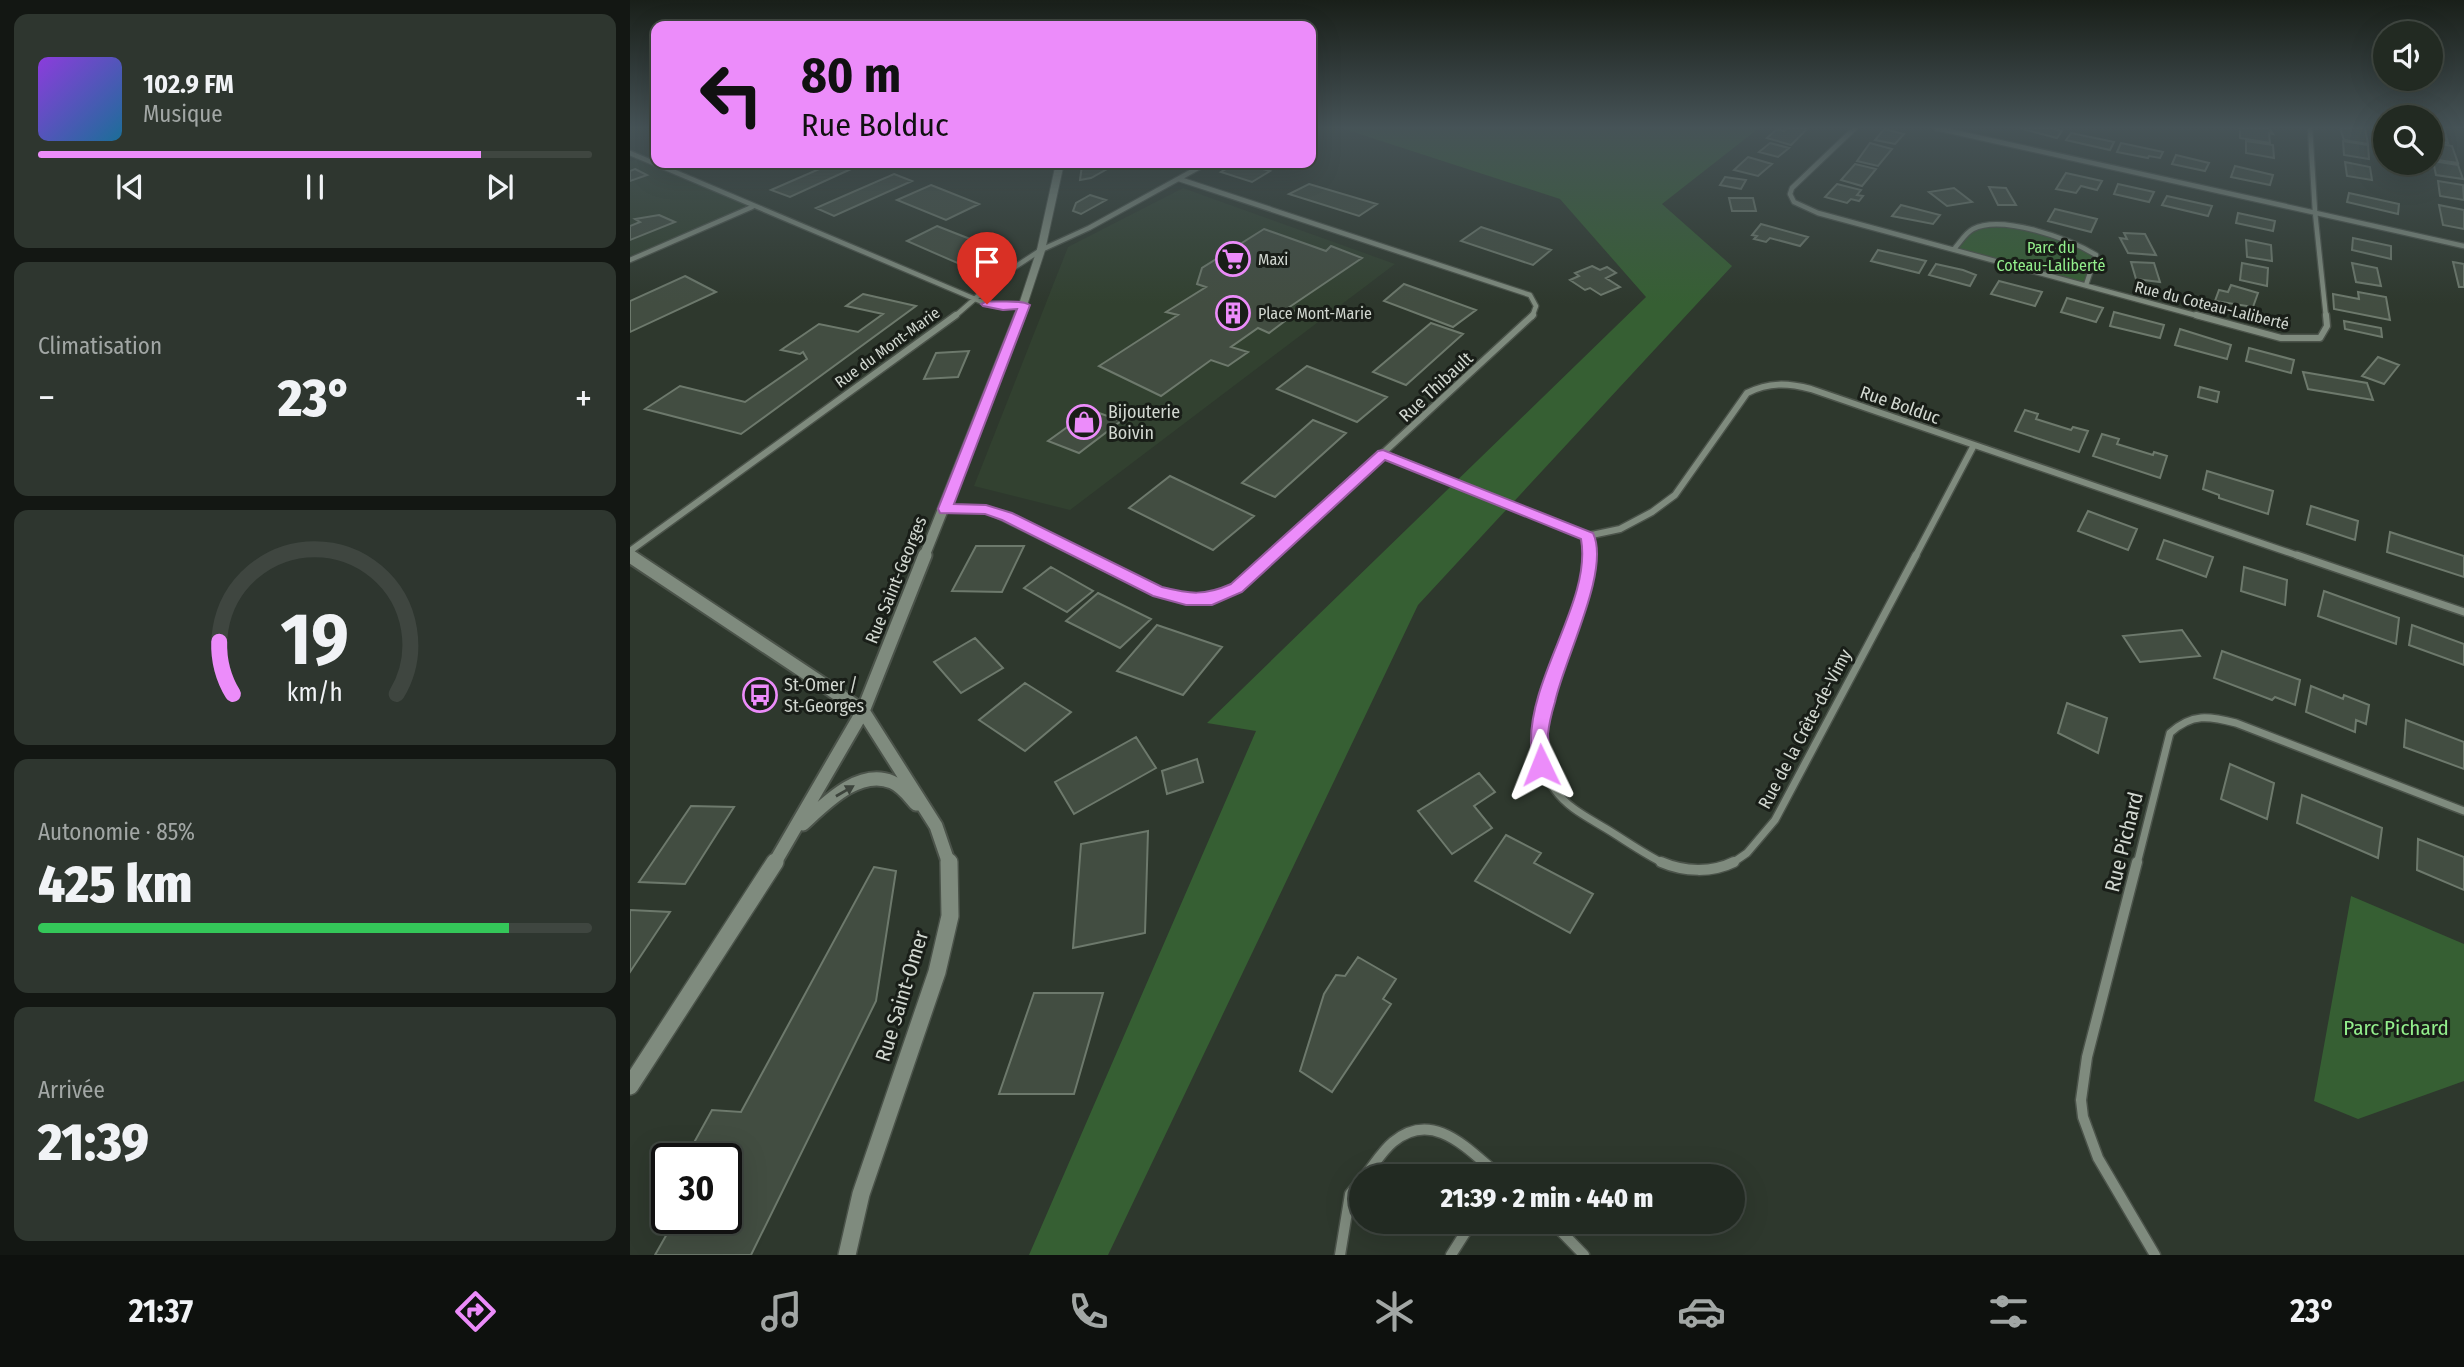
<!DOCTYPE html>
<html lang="fr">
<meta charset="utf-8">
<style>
body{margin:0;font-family:"Fira Sans Condensed",sans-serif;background:#2e362f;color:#f1f3f6;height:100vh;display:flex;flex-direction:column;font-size:26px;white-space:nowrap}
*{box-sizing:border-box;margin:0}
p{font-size:23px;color:#a2a7a5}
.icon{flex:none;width:38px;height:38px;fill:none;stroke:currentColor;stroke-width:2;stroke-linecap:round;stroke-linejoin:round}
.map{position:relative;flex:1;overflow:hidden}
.side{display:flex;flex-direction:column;gap:14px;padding:14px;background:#131713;width:630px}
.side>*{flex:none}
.hud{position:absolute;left:21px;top:21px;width:665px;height:147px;border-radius:14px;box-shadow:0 7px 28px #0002,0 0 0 2px #3f4640;background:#ec8cfa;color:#111;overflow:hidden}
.fabs{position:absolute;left:1743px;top:21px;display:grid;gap:14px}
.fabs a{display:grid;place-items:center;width:70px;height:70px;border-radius:50%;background:#222a22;box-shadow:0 7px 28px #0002,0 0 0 2px #3f4640;font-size:35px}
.speed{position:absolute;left:21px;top:1143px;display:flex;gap:14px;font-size:35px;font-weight:700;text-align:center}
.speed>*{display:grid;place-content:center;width:91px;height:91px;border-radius:50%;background:#222a22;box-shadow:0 7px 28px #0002,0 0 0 2px #3f4640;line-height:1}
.speed .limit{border:4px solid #111;border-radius:10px;background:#fff;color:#111}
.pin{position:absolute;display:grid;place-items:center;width:60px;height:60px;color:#fff;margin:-72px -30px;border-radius:50% 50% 50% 0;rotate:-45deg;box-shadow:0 0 7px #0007}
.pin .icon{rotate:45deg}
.me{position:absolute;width:77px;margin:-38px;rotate:358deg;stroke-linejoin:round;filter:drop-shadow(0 0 5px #0008)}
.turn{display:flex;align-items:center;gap:24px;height:147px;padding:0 35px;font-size:32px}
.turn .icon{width:91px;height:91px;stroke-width:2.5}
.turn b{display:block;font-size:49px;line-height:60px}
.big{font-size:52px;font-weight:800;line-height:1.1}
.side .card{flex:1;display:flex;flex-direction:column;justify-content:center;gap:10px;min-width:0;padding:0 24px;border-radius:14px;background:#2e362f}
.side .dial{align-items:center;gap:0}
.dial svg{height:182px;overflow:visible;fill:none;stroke:#3f4640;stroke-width:7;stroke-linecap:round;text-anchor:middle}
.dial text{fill:#f1f3f6;stroke:none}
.song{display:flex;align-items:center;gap:21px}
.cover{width:84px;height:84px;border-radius:10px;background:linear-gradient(135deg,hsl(270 70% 55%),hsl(200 70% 35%))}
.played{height:7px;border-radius:4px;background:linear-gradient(90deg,#ec8cfa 80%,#3f4640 80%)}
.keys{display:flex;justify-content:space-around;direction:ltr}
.heat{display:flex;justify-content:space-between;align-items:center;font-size:38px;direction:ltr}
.charge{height:10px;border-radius:5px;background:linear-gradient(90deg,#34c759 85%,#3f4640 0)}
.trip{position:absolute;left:719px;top:1164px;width:396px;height:70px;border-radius:35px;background:#222a22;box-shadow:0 7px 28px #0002,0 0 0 2px #3f4640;font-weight:800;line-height:70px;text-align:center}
.tab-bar{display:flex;height:112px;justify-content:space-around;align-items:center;background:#0e110e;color:#a2a7a5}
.tab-bar .icon{width:49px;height:49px}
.tab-bar .selected{color:#ec8cfa}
.tab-bar b{font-size:32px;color:#f1f3f6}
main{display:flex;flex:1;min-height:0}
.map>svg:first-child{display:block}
.built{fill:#324130}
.green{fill:#365f33}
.building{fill:#424d41;stroke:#6d796c;stroke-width:2}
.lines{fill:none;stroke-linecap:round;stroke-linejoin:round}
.minor-far3-casing{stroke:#4b534a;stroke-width:7}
.minor-far2-casing{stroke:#4b534a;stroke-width:9}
.minor-far1-casing{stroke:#4b534a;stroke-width:10}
.minor-casing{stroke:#4b534a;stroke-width:13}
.tertiary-far3-casing{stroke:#4b534a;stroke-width:10}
.tertiary-far2-casing{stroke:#4b534a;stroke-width:13}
.tertiary-far1-casing{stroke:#4b534a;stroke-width:17}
.tertiary-casing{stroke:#4b534a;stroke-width:20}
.minor-far3{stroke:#7f8b7e;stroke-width:4.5}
.minor-far2{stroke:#7f8b7e;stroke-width:6}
.minor-far1{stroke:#7f8b7e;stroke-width:7}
.minor{stroke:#7f8b7e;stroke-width:10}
.tertiary-far3{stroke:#7f8b7e;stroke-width:8}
.tertiary-far2{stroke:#7f8b7e;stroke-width:10}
.tertiary-far1{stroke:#7f8b7e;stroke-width:13}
.tertiary{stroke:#7f8b7e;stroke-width:17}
.oneway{fill:#3d443c}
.route{fill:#ec8cfa;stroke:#995ba2;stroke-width:2}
.labels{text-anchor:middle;stroke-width:6;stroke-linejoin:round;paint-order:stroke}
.far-park-label{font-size:16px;fill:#93ef8c;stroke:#191e18}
.far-poi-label{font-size:16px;fill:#d2d8d1;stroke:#191e18;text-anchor:start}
.far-street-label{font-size:16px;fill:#d2d8d1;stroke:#191e18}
.street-label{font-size:18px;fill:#d2d8d1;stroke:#191e18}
.poi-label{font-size:18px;fill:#d2d8d1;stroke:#191e18;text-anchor:start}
.near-street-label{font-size:21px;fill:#d2d8d1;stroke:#191e18}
.near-park-label{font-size:21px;fill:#93ef8c;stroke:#191e18}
</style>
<main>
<section class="side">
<div class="card">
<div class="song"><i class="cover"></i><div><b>102.9 FM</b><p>Musique</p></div></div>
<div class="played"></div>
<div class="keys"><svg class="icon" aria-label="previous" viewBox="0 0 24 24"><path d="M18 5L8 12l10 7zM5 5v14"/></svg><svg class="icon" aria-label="pause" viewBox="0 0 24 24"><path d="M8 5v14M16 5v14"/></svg><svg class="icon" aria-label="next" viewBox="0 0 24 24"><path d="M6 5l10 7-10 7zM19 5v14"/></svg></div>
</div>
<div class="card"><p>Climatisation</p>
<div class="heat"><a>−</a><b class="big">23°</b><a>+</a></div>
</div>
<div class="card dial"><svg viewBox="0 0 100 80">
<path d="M14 69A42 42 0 1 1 86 69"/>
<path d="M14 69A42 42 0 0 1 8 46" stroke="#ec8cfa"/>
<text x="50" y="56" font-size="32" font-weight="700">19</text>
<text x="50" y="72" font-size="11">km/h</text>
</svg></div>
<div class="card"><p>Autonomie · 85%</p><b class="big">425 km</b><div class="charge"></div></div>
<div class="card"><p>Arrivée</p><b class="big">21:39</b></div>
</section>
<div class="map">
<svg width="1834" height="1255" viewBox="0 0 1834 1255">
<rect width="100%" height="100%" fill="#2e382d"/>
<path class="built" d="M11,158L122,207L0,260V161Z
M553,188L765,264L440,510L344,486L438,247Z"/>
<path class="green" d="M711,128H1129L1032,204L1102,266L788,605L478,1255H399L626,731L577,723L1016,297L930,199Z
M1378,226L1433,240L1466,255L1456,285L1324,249L1344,228Z
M1721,896L1834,944V1081L1728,1119L1684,1101Z"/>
<path class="building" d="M1158,128L1177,129L1161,145L1137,138L1147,129L1154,131Z
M1389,128H1421L1432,131L1427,138Z
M1610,128H1639L1643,134L1639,133L1640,143L1610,138Z
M1710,128H1735L1738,144L1714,140Z
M1801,128H1814L1818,143L1801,140Z
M1254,129L1274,134L1265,144L1245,140Z
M1441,133L1484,142L1480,150L1436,140Z
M1616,141L1643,145L1644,158L1616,153Z
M1713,141L1738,145L1739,159L1714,155Z
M1801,142L1822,146L1828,163L1801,159Z
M1140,143L1159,148L1148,157L1129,152Z
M1240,143L1262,149L1248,166L1227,161Z
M1491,143L1533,152L1530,158L1519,156L1518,158L1487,152Z
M1546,155L1579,163L1575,171L1542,164Z
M1118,157L1142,164L1128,176L1104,170Z
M1803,161L1828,165L1833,179L1806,175Z
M1715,162L1740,167L1742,180L1717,176Z
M203,163L232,164L160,197L141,190Z
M606,163H611L640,171L622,182L591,172Z
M459,164L477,169L461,178L450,180L452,165Z
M1225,164L1246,169L1232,186L1211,180Z
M1605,166L1643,175L1640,185L1601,177Z
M5,169L17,175L0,181V171Z
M1436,173L1472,181L1467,190L1451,186L1446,193L1426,189Z
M264,174L282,181L204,216L186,208Z
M1095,177L1116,180L1111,189L1090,185Z
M1808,181L1833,185L1834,200L1810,196Z
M679,184L747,204L729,216L659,194Z
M1207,184L1231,190L1227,195L1233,196L1229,201L1221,199L1217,203L1195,197Z
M1488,184L1524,192L1519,202L1484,194Z
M301,185L349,204L316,220L267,200Z
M1359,187L1376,188L1386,205H1368Z
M1324,188L1342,202L1317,206L1299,192Z
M1719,193L1769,204L1768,214L1717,202Z
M460,195L476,200L451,214L443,211L446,203Z
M1537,196L1582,206L1578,216L1532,205Z
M1099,198H1123L1126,211H1102Z
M1271,205L1310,215L1303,224L1262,216Z
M1809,205L1834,210V229L1813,225Z
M1425,209L1467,219L1461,232L1418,221Z
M1608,213L1645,221L1643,231L1606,223Z
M29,215L45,222L0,240V226L10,222L5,219Z
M1131,224L1178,237L1170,246L1140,238L1136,242L1124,239L1127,236L1122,235Z
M307,226L363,248L332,265L277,241Z
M851,227L921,250L903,265L831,241Z
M634,229L696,251L701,246L732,258L658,308L667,312L639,333L628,328L601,347L618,352L598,366L581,360L531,396L469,366L548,315L536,312L576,287L567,284L572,268Z
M1494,233L1515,234L1526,255L1498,253L1490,238L1497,239Z
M1723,238L1761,246V259L1722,250Z
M1616,240L1641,245L1642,261L1617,257Z
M1248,250L1296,261L1289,273L1241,261Z
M1501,262L1524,263L1530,282L1506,279Z
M1823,262L1834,264V287H1829Z
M1612,263L1638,268L1637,286L1610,280Z
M1722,263L1747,268L1751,286L1726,282Z
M1306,264L1333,270L1346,275L1340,286L1299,275Z
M962,266L970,270L977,267L986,273L976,278L990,287L971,295L960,288L955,290L940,280L949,276L945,273Z
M55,276L86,292L0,332V301Z
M1369,281L1412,292L1405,306L1361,294Z
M774,284L846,310L823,327L754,301Z
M1601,285L1628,293L1623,307L1585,301L1589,290L1598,292Z
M1728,292L1756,297L1760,320L1704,309L1703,294L1729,299Z
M233,294L286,306L111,434L15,409L50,386L115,402L177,359L173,352L170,354L151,350L189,324L228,332L253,314L216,306Z
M1437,298L1473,308L1466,322L1431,312Z
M1484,312L1534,325L1530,338L1480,326Z
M1714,321L1751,328L1752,337L1715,329Z
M801,323L833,334L776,385L743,372Z
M1550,329L1601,345L1597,359L1545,345Z
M1619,348L1664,360L1661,373L1616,361Z
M339,351L328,377L294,379L306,353Z
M1748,357L1769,365L1754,384L1732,376Z
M677,366L757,397L727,422L647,389Z
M1673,372L1737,383L1743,400L1678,389Z
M1570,387L1589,392L1587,402L1568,397Z
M461,410L491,421L449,453L418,441Z
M1395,410L1408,414L1406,419L1441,430L1443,427L1458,431L1449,452L1385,431Z
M683,420L716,433L645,497L612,483Z
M1472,434L1489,439L1487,444L1523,455L1524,452L1537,456L1530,478L1463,456Z
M1577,471L1643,491L1638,514L1589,498V495L1573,489Z
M540,476L624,516L583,550L499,508Z
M1681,506L1728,521L1725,540L1677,524Z
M1458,511L1507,529L1498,550L1448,531Z
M1760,532L1834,556V577L1757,552Z
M1534,540L1583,557L1576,577L1527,559Z
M346,546H394L372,592L322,591Z
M421,567L463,591L437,612L394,588Z
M1614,567L1657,580L1655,605L1611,591Z
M1694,591L1769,618L1766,644L1688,616Z
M468,593L521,619L490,648L436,621Z
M527,625L592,647L553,695L487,671Z
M1782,625L1834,644V665L1779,645Z
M1552,630L1570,656L1510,662L1493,636Z
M345,638L373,668L331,693L304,662Z
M1592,651L1670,680L1665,705L1645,697L1642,700L1584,678Z
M395,683L441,712L395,751L349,720Z
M1681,686L1713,699L1714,695L1739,705L1736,724L1726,720L1725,732L1676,712Z
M1437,703L1477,718L1468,753L1428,733Z
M1776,720L1834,742V769L1774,747Z
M506,737L526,768L444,814L425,782Z
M567,759L573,782L537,794L532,771Z
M1600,764L1644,783L1637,819L1591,799Z
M849,773L865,792L844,806L862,828L822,854L788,811Z
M1672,795L1752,828L1748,858L1667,823Z
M61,806L104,807L55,884L9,882Z
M518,831L515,933L443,948L451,844Z
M876,835L911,853L904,863L963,894L940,933L845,881Z
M1788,839L1834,857V890L1787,870Z
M244,867L266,871L246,1001L121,1255H25L46,1218H96V1158H78L83,1149L61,1148L82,1110L111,1112Z
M0,910L40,912L0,972Z
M728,957L766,979L753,999L761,1004L702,1092L670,1071L694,994L706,975L715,976Z
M404,993H473L444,1094H369Z"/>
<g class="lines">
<g class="minor-far3-casing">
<path id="minor-far3" d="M1225,128L1162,188L1160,194L1164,202L1188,213L1572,317
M1306,128L1834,246
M1680,128L1685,212L1696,317
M0,153L357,304L373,307L394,305
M549,179L900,295L906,306L902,317
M1324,249C1330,243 1335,233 1343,229C1372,214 1440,239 1466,255L1456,285
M0,260L122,207
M324,317L371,276L411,250L459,228L577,163"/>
</g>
<g class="minor-far2-casing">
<path id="minor-far2" d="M1566,315L1651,338H1690L1697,326L1696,315
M753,454L957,536L990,529L1022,512L1045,495L1117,393C1139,382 1158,383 1181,389L1672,557
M315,509H356L453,557
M957,536L959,557
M0,551L326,315
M640,557L903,315
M1285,557L1344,445"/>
</g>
<g class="minor-far1-casing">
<path id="minor-far1" d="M450,555C481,570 553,610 587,597C609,589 625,571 642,555
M959,555C958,587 943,617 932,647C917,689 894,749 925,790C938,808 957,817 975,828C995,840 1014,854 1035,864
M1667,555L1834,612
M1101,864L1117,853L1145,820L1286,555
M1507,864L1540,733C1562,713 1579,716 1606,723L1834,811"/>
</g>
<g class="minor-casing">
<path id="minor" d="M1031,862C1054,872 1082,873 1104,862
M1507,862L1457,1057L1451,1100L1453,1117L1468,1158L1525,1255
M735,1176C744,1165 752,1151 763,1142C804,1108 839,1151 870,1176
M922,1222L954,1255
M710,1255L720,1194L732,1180
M821,1255L842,1222"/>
</g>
<g class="tertiary-far3-casing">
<path id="tertiary-far3" d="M389,317L411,250L430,163"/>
</g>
<g class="tertiary-far2-casing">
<path id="tertiary-far2" d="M294,557L390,315"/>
</g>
<g class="tertiary-far1-casing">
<path id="tertiary-far1" d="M0,556L233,711L306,826L319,864
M173,824C195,804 229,768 262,782C272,786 279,796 286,804
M144,864L233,711L295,555"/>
</g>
<g class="tertiary-casing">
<path id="tertiary" d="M0,1086L145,862
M217,1255L231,1194L307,972L320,916L319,862"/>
</g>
<use href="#minor-far3" class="minor-far3"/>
<use href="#minor-far2" class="minor-far2"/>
<use href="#minor-far1" class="minor-far1"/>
<use href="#minor" class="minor"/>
<use href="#tertiary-far3" class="tertiary-far3"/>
<use href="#tertiary-far2" class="tertiary-far2"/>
<use href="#tertiary-far1" class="tertiary-far1"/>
<use href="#tertiary" class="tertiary"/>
</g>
<defs><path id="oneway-solid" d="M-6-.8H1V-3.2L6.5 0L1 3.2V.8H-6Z" transform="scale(1.75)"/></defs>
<use class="oneway" href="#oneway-solid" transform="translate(215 791) rotate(-30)"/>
<linearGradient id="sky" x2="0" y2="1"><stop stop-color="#191f19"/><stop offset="0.42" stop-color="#465357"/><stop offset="1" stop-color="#465357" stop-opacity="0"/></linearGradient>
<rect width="1834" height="304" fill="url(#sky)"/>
<path class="route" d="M357,301C370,303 390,299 400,305L324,504L356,505L382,513L532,587C560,594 574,596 601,584L748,451L753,450L963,533C981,570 934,659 925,702C922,712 919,723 918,734C918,746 923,760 918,771L911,773L905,771C901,762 902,753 901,744C899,676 962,600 951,539L755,460L612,592L582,605H556L523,596L372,520L355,514L310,513L308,509L387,309L373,310L353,306L351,304Z"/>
<defs>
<g id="supermarket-ring" transform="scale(1.75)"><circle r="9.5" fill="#191e18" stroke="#ec8cfa" stroke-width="1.5"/><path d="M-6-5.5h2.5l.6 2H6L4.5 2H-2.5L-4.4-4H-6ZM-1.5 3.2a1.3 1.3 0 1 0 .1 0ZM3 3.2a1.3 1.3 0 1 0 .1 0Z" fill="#ec8cfa"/></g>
<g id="building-ring" transform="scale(1.75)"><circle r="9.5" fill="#191e18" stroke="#ec8cfa" stroke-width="1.5"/><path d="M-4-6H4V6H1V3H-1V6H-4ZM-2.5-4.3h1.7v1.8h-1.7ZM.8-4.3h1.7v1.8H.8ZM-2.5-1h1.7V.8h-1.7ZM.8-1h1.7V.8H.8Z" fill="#ec8cfa"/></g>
<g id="shop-ring" transform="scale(1.75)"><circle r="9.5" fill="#191e18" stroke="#ec8cfa" stroke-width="1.5"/><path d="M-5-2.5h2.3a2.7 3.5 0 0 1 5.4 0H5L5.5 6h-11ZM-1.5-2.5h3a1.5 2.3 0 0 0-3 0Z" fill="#ec8cfa"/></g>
<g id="bus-ring" transform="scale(1.75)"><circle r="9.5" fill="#191e18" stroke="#ec8cfa" stroke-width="1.5"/><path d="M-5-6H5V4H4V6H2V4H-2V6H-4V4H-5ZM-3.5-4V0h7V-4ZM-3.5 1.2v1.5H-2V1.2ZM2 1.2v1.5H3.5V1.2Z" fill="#ec8cfa"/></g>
</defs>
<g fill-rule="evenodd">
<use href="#supermarket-ring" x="603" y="259"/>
<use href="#building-ring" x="603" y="313"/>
<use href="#shop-ring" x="454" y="422"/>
<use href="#bus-ring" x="130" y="695"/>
</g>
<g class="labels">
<g class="far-park-label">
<text x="1421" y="253">Parc du<tspan x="1421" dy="18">Coteau-Laliberté</tspan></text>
</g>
<g class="far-poi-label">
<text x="628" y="265">Maxi</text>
<text x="628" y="319">Place Mont-Marie</text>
</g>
<g class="far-street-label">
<text transform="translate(1582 305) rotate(14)" y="6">Rue du Coteau-Laliberté</text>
<text transform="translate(257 347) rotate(-36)" y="6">Rue du Mont-Marie</text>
</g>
<g class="street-label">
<text transform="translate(806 387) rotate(-43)" y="6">Rue Thibault</text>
<text transform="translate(1270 405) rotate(19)" y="6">Rue Bolduc</text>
<text transform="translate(266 580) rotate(-68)" y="6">Rue Saint-Georges</text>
<text transform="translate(1175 729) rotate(-62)" y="6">Rue de la Crête-de-Vimy</text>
</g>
<g class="poi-label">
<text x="478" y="418">Bijouterie<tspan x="478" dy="21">Boivin</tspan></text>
<text x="154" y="691">St-Omer /<tspan x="154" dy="21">St-Georges</tspan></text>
</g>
<g class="near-street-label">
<text transform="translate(1494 842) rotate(-76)" y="7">Rue Pichard</text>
<text transform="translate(272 996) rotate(-73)" y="7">Rue Saint-Omer</text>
</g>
<g class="near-park-label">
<text x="1766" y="1035">Parc Pichard</text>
</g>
</g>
</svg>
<div class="fabs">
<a><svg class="icon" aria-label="sound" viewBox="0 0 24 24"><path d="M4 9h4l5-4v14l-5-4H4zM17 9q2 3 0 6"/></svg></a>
<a><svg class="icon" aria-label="search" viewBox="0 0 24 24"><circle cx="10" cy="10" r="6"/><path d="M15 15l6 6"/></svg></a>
</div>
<div class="speed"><div class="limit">30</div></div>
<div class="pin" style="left:357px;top:304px;background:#d93025"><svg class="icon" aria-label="arrive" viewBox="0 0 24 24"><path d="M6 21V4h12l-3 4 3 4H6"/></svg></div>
<svg class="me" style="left:911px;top:765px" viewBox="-20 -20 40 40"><path d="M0-17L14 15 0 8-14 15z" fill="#ec8cfa" stroke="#fff" stroke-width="4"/></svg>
<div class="trip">21:39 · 2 min · 440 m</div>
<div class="hud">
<div class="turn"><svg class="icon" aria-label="left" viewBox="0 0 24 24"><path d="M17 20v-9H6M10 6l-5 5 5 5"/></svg><div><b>80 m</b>Rue Bolduc</div></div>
</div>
</div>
</main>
<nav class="tab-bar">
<b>21:37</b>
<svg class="icon selected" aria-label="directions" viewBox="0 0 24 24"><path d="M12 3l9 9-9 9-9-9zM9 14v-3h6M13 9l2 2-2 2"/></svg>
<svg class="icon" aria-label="music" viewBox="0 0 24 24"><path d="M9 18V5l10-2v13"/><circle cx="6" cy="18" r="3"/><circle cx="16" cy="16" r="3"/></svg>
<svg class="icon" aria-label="phone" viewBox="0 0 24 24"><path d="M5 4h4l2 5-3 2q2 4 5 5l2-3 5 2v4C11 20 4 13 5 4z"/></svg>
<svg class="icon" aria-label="climate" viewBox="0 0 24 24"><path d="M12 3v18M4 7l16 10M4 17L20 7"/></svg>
<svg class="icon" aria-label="car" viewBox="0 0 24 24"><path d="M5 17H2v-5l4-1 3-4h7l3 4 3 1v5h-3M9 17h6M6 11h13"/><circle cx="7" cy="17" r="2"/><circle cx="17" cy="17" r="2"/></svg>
<svg class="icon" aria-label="filters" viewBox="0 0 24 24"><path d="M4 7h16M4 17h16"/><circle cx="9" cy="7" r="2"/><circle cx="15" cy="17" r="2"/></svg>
<b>23°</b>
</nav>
